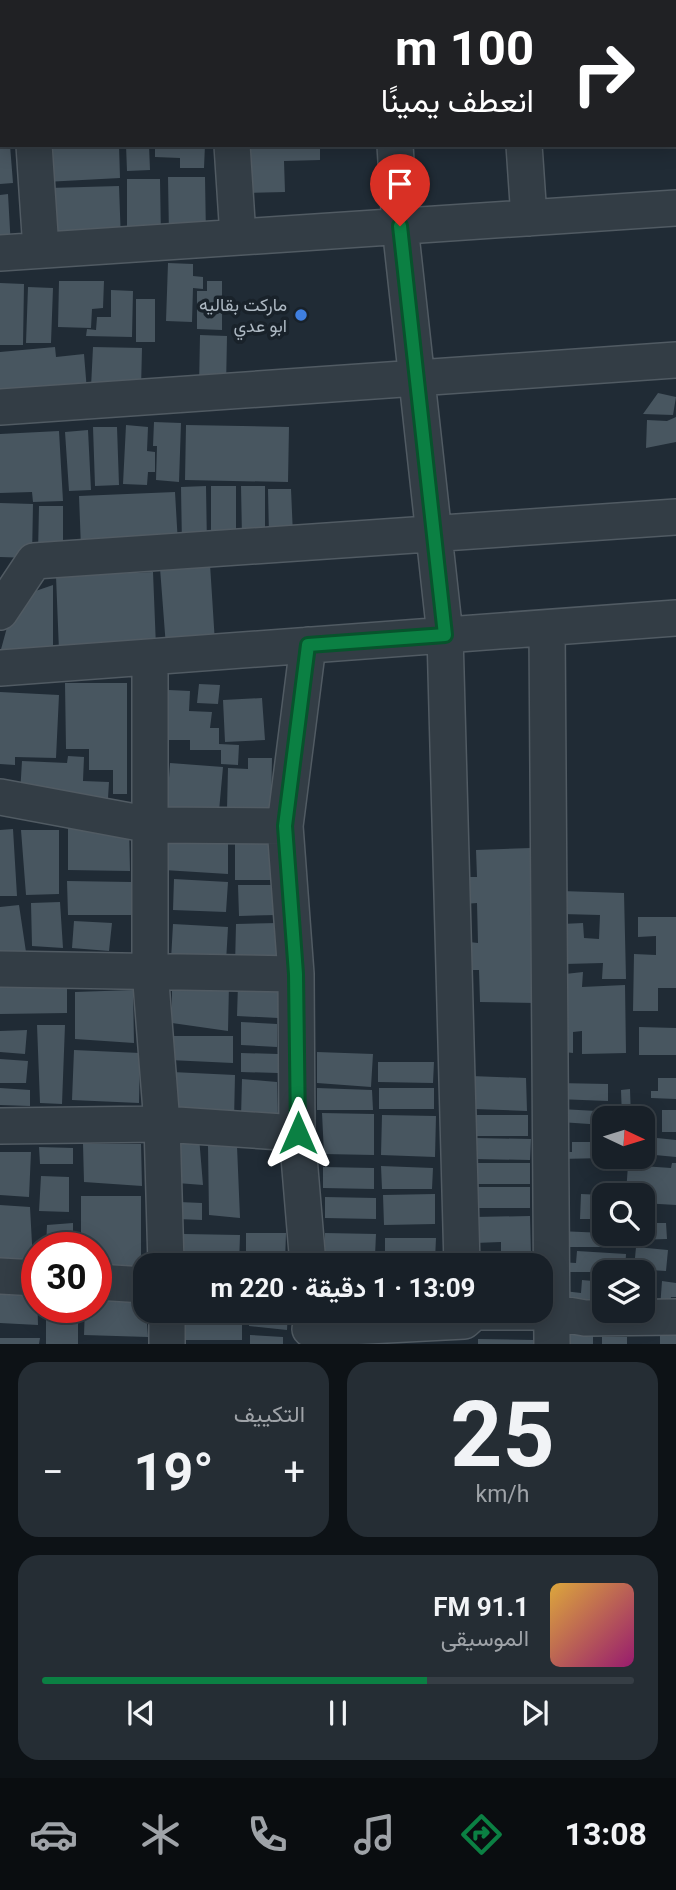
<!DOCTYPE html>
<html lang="ar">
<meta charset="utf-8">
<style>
body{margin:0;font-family:Roboto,Vazirmatn,sans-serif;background:#252d34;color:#f1f3f6;direction:rtl;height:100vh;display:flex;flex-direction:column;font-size:26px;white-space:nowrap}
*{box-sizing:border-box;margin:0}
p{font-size:23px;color:#9fa3a8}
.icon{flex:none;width:38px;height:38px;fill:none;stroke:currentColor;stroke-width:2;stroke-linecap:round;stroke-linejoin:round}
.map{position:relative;height:1344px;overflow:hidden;direction:ltr}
.side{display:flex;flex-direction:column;gap:18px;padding:18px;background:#0d1216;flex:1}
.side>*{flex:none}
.top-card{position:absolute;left:0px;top:0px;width:677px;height:147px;box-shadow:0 4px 18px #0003,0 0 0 2px #363e45;direction:rtl;background:#202124;color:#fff;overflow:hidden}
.needle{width:46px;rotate:94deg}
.controls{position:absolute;left:592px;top:1106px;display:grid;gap:14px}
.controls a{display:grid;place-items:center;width:63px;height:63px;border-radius:14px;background:#182028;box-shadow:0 4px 18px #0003,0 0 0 2px #363e45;font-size:35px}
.speed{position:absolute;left:21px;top:1232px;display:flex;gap:14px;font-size:35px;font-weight:700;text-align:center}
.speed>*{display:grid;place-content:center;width:91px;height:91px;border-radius:50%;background:#182028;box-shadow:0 4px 18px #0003,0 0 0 2px #363e45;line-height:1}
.speed .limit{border:10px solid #d22;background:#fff;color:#111}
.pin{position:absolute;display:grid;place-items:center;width:60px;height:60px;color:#fff;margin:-72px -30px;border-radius:50% 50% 50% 0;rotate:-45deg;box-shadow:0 0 7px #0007}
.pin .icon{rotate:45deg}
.me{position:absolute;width:77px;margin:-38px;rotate:0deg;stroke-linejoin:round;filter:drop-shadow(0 0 5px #0008)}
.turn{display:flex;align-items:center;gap:24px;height:147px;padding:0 28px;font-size:32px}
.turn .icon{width:91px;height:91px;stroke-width:2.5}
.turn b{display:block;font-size:49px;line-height:60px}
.big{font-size:52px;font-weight:700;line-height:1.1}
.side .widget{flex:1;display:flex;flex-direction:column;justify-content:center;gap:10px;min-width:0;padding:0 24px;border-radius:21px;background:#252d34}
.side .dial{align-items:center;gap:0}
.dial b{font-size:91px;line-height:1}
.song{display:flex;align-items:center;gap:21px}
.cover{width:84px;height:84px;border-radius:10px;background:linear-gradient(135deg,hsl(40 70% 55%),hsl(320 70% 35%))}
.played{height:7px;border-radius:4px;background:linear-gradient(90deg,#0b8043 65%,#363e45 65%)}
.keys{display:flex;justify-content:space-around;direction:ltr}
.heat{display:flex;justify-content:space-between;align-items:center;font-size:38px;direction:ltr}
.side .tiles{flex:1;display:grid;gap:18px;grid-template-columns:1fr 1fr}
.widget:last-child{grid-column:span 2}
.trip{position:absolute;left:133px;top:1253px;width:420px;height:70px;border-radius:21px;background:#182028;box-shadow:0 4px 18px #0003,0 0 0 2px #363e45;font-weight:700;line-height:70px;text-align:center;direction:rtl}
.tabs{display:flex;height:112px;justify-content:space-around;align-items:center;background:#0a0d10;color:#9fa3a8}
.tabs .icon{width:49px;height:49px}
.tabs .selected{color:#0b8043}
.tabs b{font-size:32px;color:#f1f3f6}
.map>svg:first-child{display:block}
.building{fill:#485660}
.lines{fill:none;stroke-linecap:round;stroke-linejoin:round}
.minor-casing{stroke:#515b63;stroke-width:38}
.minor{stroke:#333d45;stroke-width:35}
.route-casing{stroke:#07532c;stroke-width:18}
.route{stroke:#0b8043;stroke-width:12}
.shop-dot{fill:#3f7fe0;stroke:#19222a;stroke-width:2.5}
.labels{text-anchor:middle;stroke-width:7;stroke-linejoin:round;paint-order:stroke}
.poi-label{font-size:18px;fill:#adb8c2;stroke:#19222a;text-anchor:end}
</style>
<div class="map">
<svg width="676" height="1344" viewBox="0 0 676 1344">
<rect width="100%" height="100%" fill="#202b35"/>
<path class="building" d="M0,145H10L13,183L0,184Z
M43,145H119L120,178L45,182Z
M126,145H149L150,170L127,171Z
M155,145H205L204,168H180V158L155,157Z
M241,145H320V160L284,161L285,192L243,193Z
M168,177H205L206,236H169Z
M127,179H160L161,238L127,239Z
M119,186L121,241L50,244L48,188Z
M8,194L11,248L0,249V195Z
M168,263L193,264V276L203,277V289L193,288L192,322L166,321Z
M59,281H104L103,308L92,309L91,328L58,327Z
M207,281H222V330L197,329V291H207Z
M0,283L24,284L23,345H0Z
M28,287L53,288L51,343H26Z
M111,290L133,291L132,337L86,336L87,329L96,330L97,317H111Z
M136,299H155V342H136Z
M200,335L227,336L226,387H199Z
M55,347L56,357L84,354L87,391L0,399V352Z
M93,347L142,348L141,389L91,387Z
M658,393L676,397L673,415L643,414Z
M676,417V442L646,448L647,420L667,421Z
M154,422L181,423L179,482L156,480L157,446H153Z
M126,425L148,427L147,451L155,452V472H148L147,485L123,484Z
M186,425L289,427L288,482L185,480Z
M93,427H117L119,485L95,486Z
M88,430L91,490L69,491L65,432Z
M59,431L63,501L33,502L32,492L0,493V434Z
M206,486L207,546H182L181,487Z
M211,486H236V542H211Z
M241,486H265V536L242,537Z
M268,489H291L293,535L269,536Z
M175,492L178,544L81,548L79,496Z
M0,503L33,504L32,558L0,557Z
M39,506H63V554H38Z
M210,564L215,643L166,647L160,568Z
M153,572L156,647L59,651L56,576Z
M53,585V655L0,653L15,598Z
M65,683H127V794H113V770H89V749H66Z
M199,684L220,685L218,704L197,703Z
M169,690L190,691L189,711L212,712L210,728H219V744L239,745L238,765L221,764V750H190V740H167Z
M0,692L59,695L56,758L15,757V765L0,764Z
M262,698L265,740L225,742L223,700Z
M68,756L84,757L83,781L109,782L108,798L20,794L22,761L67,763Z
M248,758H272L271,810L227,809L228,768L248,769Z
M170,763L223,767L219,811L167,807Z
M68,825L129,827L130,871L68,870Z
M235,828H278L276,880H235Z
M13,829L17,896H0V830Z
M21,830H59V894L26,895Z
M167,830L228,831V874L164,870Z
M531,848L536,1003L480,1002L479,970H468L469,942L478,943L477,903L463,904L464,877H477L476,850Z
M174,879L228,882L226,912L173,910Z
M67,881L132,882L133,915H68Z
M238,885H277L276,915L239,916Z
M561,891L624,893L626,979H602L603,963L565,964L561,924L583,923L584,938L599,939L600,915L562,914Z
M60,902L63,948L32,946L31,903Z
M19,905L26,952L0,955V907Z
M638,917H676V988H658V1011H633L634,954L656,955V936L638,937Z
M74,921L112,923L109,951L72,948Z
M278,923L276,967L235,966L236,924Z
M173,924L228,927L226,962L171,960Z
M583,972L582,987L625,985L626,1053L582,1054V1031L573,1032V1053L564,1052L565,974Z
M0,984L67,985V1013L0,1014Z
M229,984L228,1031L172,1023V985Z
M238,984H280L278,1018L237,1016Z
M133,990L134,1043L75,1039V992Z
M241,1022L277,1024V1047L241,1045Z
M37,1025H65L62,1104L40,1103Z
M639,1027L676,1028V1055H639Z
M27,1030L25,1054L0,1052V1031Z
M171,1036H233V1063L169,1060Z
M74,1050L140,1053L139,1103L72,1100Z
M317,1052L373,1054L371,1087L317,1083Z
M241,1053L278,1054V1073L241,1072Z
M0,1059L28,1061L26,1083H0Z
M378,1062H434L433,1083L378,1082Z
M172,1072L235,1075L234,1120L174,1115Z
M471,1076L526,1078L527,1111L474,1109Z
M658,1078H676V1099L651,1098V1091H658Z
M242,1079L277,1082L278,1118L241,1117Z
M558,1083L608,1084V1101L557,1099Z
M0,1088L30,1090V1106L0,1105Z
M317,1088L372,1090L373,1110H317Z
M379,1088H434V1109H379Z
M630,1089L631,1118H622L621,1090Z
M561,1109L614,1112V1118H604V1125L560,1122Z
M662,1110H676V1132H662Z
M322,1113L374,1114V1155L324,1154Z
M382,1115L436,1116L435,1157L381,1155Z
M473,1115H528V1136H473Z
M176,1137H199L203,1185L177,1183Z
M475,1138L531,1139L530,1160L475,1159Z
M657,1138L676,1140V1157L655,1155L656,1148L642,1146V1140L657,1142Z
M572,1142H604V1158L560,1159V1152H572Z
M83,1144H141L142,1186L84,1182Z
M208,1145L237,1146L240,1218L209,1215Z
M39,1147L73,1148V1164H40Z
M0,1152H31L29,1197L0,1195Z
M474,1163H530V1184H475Z
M672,1163H676V1205L642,1203V1195L626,1193L628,1165L671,1168Z
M381,1166L433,1168L432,1189H382Z
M323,1167L374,1168V1189L323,1188Z
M41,1176L69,1177V1212L39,1211Z
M475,1187H530V1208H474Z
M435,1194V1224L384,1225L383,1195Z
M581,1194L604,1195V1219H580Z
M81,1196H141V1268L96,1266V1248H81Z
M325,1197L376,1198V1219L325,1218Z
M179,1202L202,1203V1220L178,1219Z
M0,1205L30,1207L33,1262H0Z
M530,1216L531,1255L501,1256V1242L475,1243L474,1217Z
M73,1223V1248H46L47,1225Z
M642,1223H666L667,1239L635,1240V1234H642Z
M559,1231L627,1234V1247H559Z
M246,1233H286L285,1263H246Z
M325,1233L376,1234L375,1256L324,1255Z
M184,1234L240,1235L239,1265H183Z
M385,1238H436L435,1260L385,1259Z
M636,1247L668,1250L666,1271L634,1269Z
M577,1251L626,1254L625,1272H559V1262L576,1263Z
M531,1261V1265H477V1262Z
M582,1280L604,1282V1301L564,1297V1291L581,1293Z
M662,1281L676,1283V1297H671L670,1308H660Z
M0,1290L37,1291L38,1325L0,1323Z
M96,1296L145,1297L148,1337L84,1335L85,1307H96Z
M46,1307H78V1344H46Z
M180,1311H242V1340H179Z
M249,1311H288L287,1330L249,1326Z
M564,1331L593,1332V1344H564Z
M660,1332H676V1344H660Z
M250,1335L283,1337V1344H250Z
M602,1337H627V1344H602Z
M0,1338H40L39,1344H0Z
M478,1339L534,1340V1344H478Z"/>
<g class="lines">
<g class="minor-casing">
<path id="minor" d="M24,0V2
M223,0V2
M387,0V2
M516,0V2
M34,145L41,250
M232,145L238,237
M395,145L400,226L445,635L462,1265
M524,145L529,218
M0,253L676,208
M0,407L676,360
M0,612L34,561L676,517
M547,628L552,1344
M308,645L285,826L296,974L297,1133L308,1265
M150,657V970L162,1124L166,1265
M0,668L676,618
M0,797L151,825L285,826
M0,969L296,974
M0,1126L162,1124L297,1133
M0,1276L37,1278
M96,1282L145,1285
M167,1311V1344
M310,1329L464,1321L474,1312H551L585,1318L676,1317"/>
</g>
<use href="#minor" class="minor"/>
</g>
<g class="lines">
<g class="route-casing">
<path id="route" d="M298,1133L296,974L285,826L308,645L445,635L400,226"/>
</g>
<use href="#route" class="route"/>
</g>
<circle class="shop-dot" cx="301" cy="315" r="7"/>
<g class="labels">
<g class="poi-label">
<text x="287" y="311">ماركت بقاليه<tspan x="287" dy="21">ابو عدي</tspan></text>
</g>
</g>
</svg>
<div class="controls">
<a><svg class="needle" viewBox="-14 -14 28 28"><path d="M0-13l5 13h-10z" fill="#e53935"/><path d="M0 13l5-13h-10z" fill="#9fa3a8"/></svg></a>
<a><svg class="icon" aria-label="search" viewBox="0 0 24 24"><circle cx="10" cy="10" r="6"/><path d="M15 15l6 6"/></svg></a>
<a><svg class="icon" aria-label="layers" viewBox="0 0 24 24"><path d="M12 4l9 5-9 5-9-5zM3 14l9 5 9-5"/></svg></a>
</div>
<div class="speed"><div class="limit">30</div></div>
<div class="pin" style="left:400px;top:226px;background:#d93025"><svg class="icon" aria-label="arrive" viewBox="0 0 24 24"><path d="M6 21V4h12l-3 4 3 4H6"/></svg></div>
<svg class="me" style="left:298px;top:1133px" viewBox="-20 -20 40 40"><path d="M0-17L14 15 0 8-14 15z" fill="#0b8043" stroke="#fff" stroke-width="4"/></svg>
<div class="trip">13:09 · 1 دقيقة · 220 m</div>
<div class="top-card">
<div class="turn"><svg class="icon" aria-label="right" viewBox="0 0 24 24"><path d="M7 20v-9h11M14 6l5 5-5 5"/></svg><div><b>100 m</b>انعطف يمينًا</div></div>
</div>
</div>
<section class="side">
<div class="tiles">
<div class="widget dial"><b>25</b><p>km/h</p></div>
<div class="widget"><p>التكييف</p>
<div class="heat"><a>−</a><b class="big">19°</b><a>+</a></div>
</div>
<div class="widget">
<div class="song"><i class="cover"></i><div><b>91.1 FM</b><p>الموسيقى</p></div></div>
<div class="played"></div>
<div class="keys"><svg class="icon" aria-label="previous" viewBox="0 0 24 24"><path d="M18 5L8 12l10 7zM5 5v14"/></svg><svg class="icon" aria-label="pause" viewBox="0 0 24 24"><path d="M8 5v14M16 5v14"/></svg><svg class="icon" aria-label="next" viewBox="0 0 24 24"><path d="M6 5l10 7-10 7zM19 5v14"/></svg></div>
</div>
</div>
</section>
<nav class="tabs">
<b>13:08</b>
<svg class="icon selected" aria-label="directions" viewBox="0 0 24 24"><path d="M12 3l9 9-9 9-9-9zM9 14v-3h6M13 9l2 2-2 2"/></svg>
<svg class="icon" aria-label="music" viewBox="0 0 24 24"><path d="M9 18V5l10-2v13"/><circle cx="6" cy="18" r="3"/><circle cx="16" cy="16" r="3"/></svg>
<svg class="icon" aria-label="phone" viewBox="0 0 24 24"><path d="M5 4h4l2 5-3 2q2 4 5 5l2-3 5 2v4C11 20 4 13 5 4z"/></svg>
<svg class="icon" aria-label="climate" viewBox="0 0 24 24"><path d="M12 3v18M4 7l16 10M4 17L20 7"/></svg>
<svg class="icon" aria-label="car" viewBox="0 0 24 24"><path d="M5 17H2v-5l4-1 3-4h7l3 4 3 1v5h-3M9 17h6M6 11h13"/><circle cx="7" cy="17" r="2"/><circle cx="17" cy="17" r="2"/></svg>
</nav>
